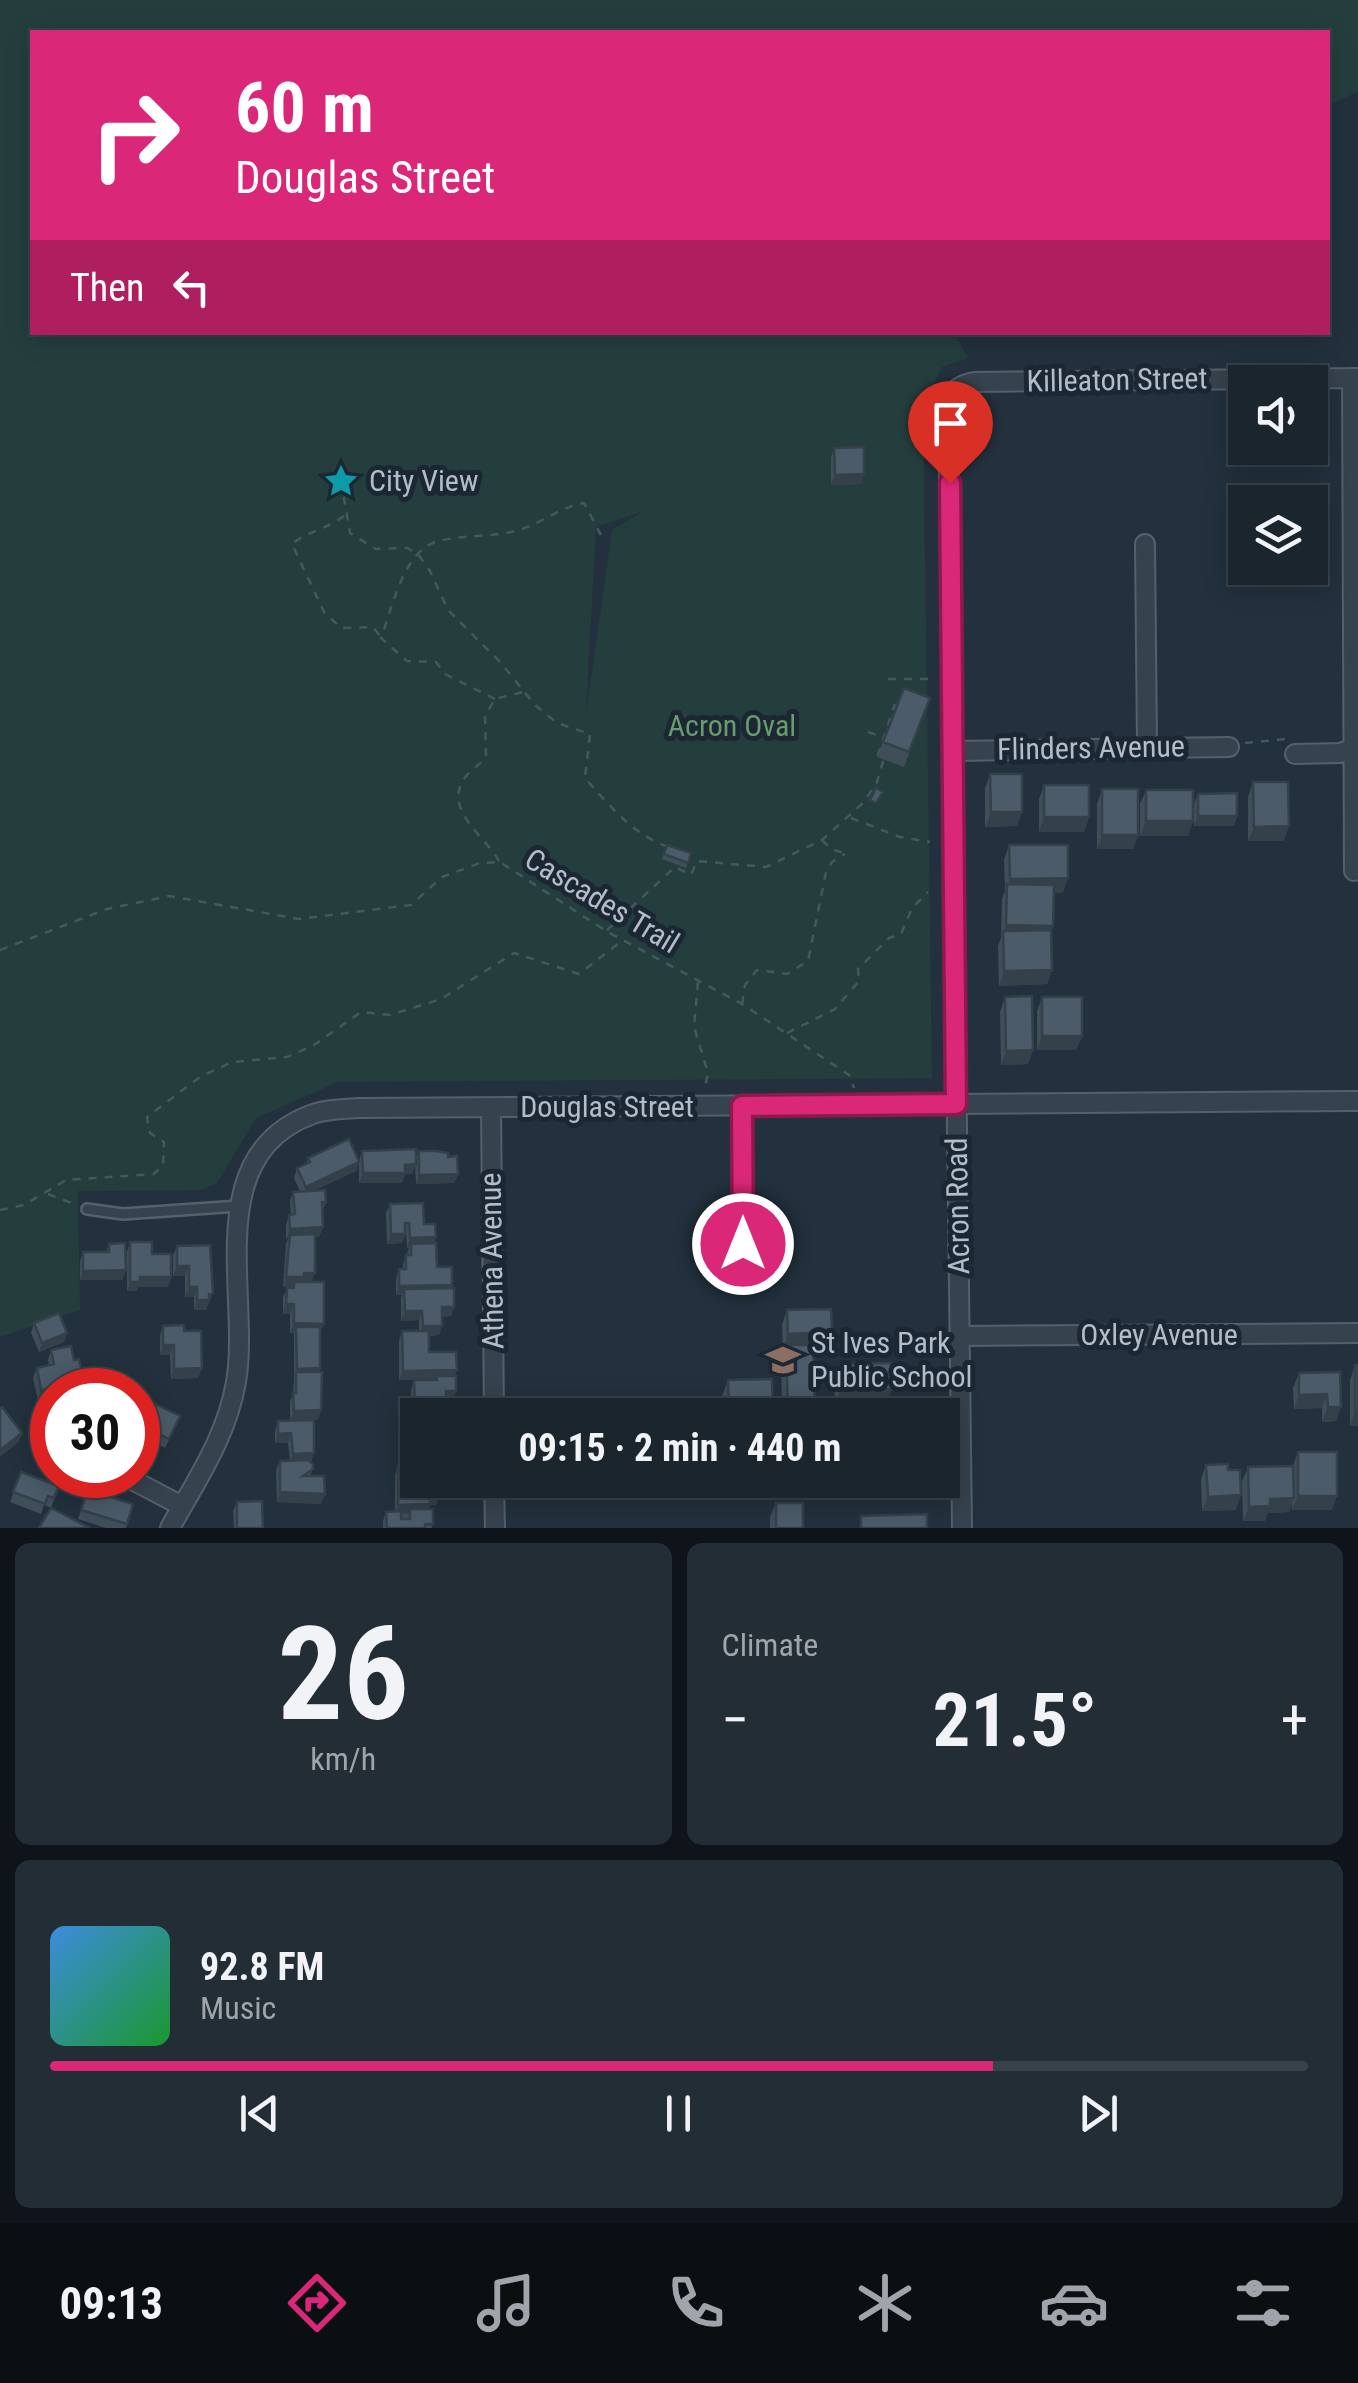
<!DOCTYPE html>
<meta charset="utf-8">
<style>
body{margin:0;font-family:"Roboto Condensed",sans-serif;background:#232d36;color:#f1f3f6;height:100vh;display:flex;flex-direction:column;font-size:38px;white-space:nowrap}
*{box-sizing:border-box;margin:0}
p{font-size:32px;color:#9fa5aa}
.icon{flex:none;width:55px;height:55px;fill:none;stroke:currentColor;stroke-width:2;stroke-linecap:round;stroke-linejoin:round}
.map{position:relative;height:1528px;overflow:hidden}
.side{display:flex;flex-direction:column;gap:15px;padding:15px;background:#0e1419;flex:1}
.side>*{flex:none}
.top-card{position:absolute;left:30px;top:30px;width:1300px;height:305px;border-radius:0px;box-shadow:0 5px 25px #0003,0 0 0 2px #38424a;background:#db2777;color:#fff;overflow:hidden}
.fabs{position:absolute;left:1228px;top:365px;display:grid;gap:20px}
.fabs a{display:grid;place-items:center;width:100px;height:100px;border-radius:0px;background:#1a252e;box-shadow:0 5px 25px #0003,0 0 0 2px #38424a;font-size:50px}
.speed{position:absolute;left:30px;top:1368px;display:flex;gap:20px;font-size:50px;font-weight:700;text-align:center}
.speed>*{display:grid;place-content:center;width:130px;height:130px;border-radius:50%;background:#1a252e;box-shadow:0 5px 25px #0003,0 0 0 2px #38424a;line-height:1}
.speed .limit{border:15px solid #d22;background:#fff;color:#111}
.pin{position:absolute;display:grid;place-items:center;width:85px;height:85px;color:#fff;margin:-102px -42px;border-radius:50% 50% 50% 0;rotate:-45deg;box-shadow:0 0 10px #0007}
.pin .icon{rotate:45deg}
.me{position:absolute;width:110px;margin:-55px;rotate:0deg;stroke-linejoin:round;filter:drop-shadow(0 0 8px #0008)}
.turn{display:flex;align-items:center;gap:35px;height:210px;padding:0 40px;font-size:45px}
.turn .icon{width:130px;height:130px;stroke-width:2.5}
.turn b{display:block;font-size:70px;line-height:85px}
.then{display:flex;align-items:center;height:95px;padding:0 40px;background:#0003;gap:20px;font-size:38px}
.big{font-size:75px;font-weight:700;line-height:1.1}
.side .card{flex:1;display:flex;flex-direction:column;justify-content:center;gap:15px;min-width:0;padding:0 35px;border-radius:15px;background:#232d36}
.side .dial{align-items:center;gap:0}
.dial b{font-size:130px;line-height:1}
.song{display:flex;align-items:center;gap:30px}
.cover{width:120px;height:120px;border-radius:15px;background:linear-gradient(135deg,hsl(210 70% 55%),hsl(130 70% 35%))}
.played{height:10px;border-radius:5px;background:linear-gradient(90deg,#db2777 75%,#38424a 75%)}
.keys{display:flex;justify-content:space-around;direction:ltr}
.heat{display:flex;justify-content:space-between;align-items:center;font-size:55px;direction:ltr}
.side .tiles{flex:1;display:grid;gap:15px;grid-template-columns:1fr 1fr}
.card:last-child{grid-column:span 2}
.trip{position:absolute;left:400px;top:1398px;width:560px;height:100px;border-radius:0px;background:#1a252e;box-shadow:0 5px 25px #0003,0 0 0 2px #38424a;font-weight:700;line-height:100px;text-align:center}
.dock{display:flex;height:160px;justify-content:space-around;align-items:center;background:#0a0f12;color:#9fa5aa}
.dock .icon{width:70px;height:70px}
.dock .current{color:#db2777}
.dock b{font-size:45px;color:#f1f3f6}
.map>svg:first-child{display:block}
.green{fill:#243e3e;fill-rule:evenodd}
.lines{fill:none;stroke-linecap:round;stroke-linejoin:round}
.service-casing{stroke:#54606b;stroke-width:14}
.minor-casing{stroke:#54606b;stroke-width:22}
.path{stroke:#425a5b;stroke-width:2.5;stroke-dasharray:8 8;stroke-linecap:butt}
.service{stroke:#36424d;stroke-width:9}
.minor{stroke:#36424d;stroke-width:18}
.wall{fill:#404e5a}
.shaded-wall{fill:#34404a}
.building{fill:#4b5b69;stroke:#34404a;stroke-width:2.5}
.route-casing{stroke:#8e194d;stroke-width:25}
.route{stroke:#db2777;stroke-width:18}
.labels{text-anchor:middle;stroke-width:10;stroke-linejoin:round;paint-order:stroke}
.street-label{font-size:30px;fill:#b2bdc9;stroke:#1b2732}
.poi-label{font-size:30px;fill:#b2bdc9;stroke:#1b2732;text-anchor:start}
.park-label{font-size:30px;fill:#689b6e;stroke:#1b2732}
</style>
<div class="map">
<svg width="1358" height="1528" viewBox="0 0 1358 1528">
<rect width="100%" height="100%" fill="#22313d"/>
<path class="green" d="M0,0H1358V92L1328,105V32H32V332L954,333L968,358L942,367L923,405L932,1078L338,1082L256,1118L217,1183L201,1190L78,1191L80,1310L0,1337ZM644,511L612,530L586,714L596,527Z"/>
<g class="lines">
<g class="service-casing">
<path id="service" d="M87,1209L123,1214L239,1206"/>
</g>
<g class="minor-casing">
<path id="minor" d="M1352,378L1354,871
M1145,544L1147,746
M954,751L1229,747
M1295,754L1340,753L1358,747
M742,1106L743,1244
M491,1108L494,1415
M959,1336L1358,1333
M123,1475L182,1506
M494,1480L495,1528
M170,1528C196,1481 227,1436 236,1382C251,1295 199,1155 313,1114C327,1109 345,1109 359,1108L1358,1101
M962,1528L948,404C953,390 959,385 974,382L1358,378"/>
</g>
<path class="path" d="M341,481L350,533L376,549L407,548L418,554L430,571L448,610L501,663L535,705L557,723L590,734L585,778C609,805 634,836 669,847
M344,516C327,529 308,531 292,544L324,612L341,628L373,627L380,636
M888,679H936
M495,699L445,674L436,662L407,661L381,638C392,609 402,556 433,543C457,534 492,538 519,530C542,523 560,507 584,503L603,539
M868,732L882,737
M1245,743L1286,739
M851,818L900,837L930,842
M822,840L831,849L844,853
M499,861C486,837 443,810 464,779C469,771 480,765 486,757L485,716L495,699L523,692
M607,930L675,867L691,875L697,861L766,867L822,840L864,802L877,782L883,762L877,758L895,704
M0,950L107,909L169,896L299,919L411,905L442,877L480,863L500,862L606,931L742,1004L849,1075L854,1088
M698,982L694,1027L708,1073L704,1091
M742,1004L745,985L757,970L787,974L808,961L826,872L832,862L845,854
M787,1033L835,1009L859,981L858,969L889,938L901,934L912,908L928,892
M48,1194L74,1204
M0,1210L24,1205L66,1180L154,1174L163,1165L164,1142L150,1133L147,1117L200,1077L232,1062L287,1057L314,1045L361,1012L390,1015L441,999L514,953L579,974L623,940"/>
<use href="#service" class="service"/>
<use href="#minor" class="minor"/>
</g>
<path class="wall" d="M834,448L861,484L831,485V458Z
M904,688L930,698L904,767L877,757Z
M990,774L1022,812L1017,826L985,827V789Z
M1253,782L1284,841H1248V797Z
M1044,785L1089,817L1084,832H1039V799Z
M1102,789L1138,835L1133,849H1097V804Z
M1146,790L1193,821L1188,836H1140V804Z
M1198,794L1237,816L1234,826H1194V803Z
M667,845L691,853L686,868L662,859Z
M1009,845L1063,893H1054L1053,926L1051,932L1052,970L1047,984L999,986L998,946L1001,938L1002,899L1005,891L1004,860Z
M1005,997L1033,1050L1028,1064L1001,1065L1000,1012Z
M1042,997L1082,1036L1076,1050H1037V1011Z
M362,1151L416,1160L419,1151L448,1157L458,1174L454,1183L416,1184L415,1165L412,1174H405L402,1183H359V1162L356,1171L315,1190L326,1202L322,1212L323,1227L319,1237H315L311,1282L320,1333L318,1420H290V1402L293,1394L294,1378V1333H290V1314H283V1297L287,1288L292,1287H283L286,1244L288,1239H286V1225L289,1215H291L290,1201L293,1192L300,1191L294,1178L297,1168L306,1164L308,1158L359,1161Z
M390,1204L424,1224L436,1237L434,1243L437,1267L452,1285L454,1307L451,1316L442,1317V1326L439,1335L429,1336V1352L457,1370L454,1376L456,1391L452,1401H446L443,1413L437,1412V1415L411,1414V1390L414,1380H399V1341L402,1331H419V1320L401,1321V1299L402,1295H396V1279L399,1269H403V1264L409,1248H407L406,1233L402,1243L387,1244L386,1213Z
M130,1242L152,1254L171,1277L168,1287H138L137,1291H127V1252Z
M109,1244L126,1270L122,1280H80V1261L83,1252H106Z
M177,1246L210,1303H208L206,1310H194V1297H185V1276H173V1255Z
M787,1310L827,1347H813L815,1415H782L781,1359L785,1349H783L782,1325Z
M34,1323L67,1333L64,1342L39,1352L31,1333Z
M163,1326L184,1331L202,1368L198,1378L171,1379L170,1355H160V1335Z
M51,1350L74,1360L84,1381L80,1390H52L38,1400L33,1378L37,1368L49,1365L48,1360Z
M840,1364L892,1389L886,1403L835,1404L834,1378Z
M1355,1365H1358V1426H1350V1380Z
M1299,1373L1341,1407L1336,1421L1322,1422V1408L1294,1409L1293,1388Z
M728,1380L773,1415H721V1399Z
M138,1419L176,1426L165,1448L138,1435Z
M278,1421L314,1453L311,1462L313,1469L310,1476L321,1504L277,1502L276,1470L280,1461L290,1460L288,1443H275V1431Z
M402,1423H418V1460H399V1433Z
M1298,1452L1332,1510H1292V1503L1289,1512L1268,1513L1265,1521H1243L1242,1482L1248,1467L1293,1466Z
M1206,1465L1236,1510L1202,1511L1201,1479Z
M398,1466L418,1480L432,1488L436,1505H430L428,1509L432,1528H383V1521L386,1512L395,1511V1475Z
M21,1472L59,1486L51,1508L44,1505L41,1514L10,1502Z
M786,1480H864L858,1498L787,1500Z
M88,1490L133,1504L126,1528H106L78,1519Z
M237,1502L263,1528H234L233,1511Z
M776,1503L803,1528H770V1517Z"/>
<path class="shaded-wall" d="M864,474L861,484L831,485L835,475Z
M991,812H1022L1017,826L985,827Z
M1198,816H1237L1234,826H1194Z
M1044,817H1089L1084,832H1039Z
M1146,821H1193L1188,836H1140Z
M1289,826L1284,841H1248L1254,827Z
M1102,835H1138L1133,849H1097Z
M1068,878L1063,893H1007L1010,879Z
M1006,925L1053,926L1048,940L1003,933Z
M1052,970L1047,984L999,986L1004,971Z
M1042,1036H1082L1076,1050H1037Z
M1033,1050L1028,1064L1001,1065L1006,1051Z
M359,1162L356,1171L302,1196L306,1187Z
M416,1164L412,1174H405L402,1183H359L363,1173L405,1165Z
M458,1174L454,1183L416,1184L419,1175Z
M323,1227L319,1237L289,1238L290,1235L288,1239H286L290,1229Z
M391,1234H405L402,1243L387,1244Z
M436,1237L432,1247L411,1244L409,1248H407L410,1238Z
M177,1266H189L185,1276H173Z
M126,1270L122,1280H80L83,1271Z
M304,1273H315L311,1283L294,1282L292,1287H283L286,1277Z
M140,1277H171L168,1287H138L137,1291H127L130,1282Z
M452,1285L448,1295L404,1289L402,1295H396L399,1286Z
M189,1287H197L194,1297H185Z
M213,1293L206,1310H194L197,1300L209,1294Z
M286,1304H294L290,1314H283Z
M442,1307H454L451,1316L438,1317Z
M405,1311H422L419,1320L401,1321Z
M294,1323L324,1324L320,1333H296V1327L294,1333H290Z
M423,1326H442L439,1335L419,1336Z
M832,1332L827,1347L786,1348V1345L785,1349H783L788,1334Z
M67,1333L64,1342L39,1352L42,1343Z
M163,1345H174L170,1355H160Z
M202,1368L198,1378L171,1379L174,1369Z
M320,1368L316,1378L296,1372L293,1378L297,1369Z
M457,1370L453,1380L437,1376L436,1380H399L403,1371Z
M84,1381L80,1390H52V1397L38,1400L41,1390Z
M892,1389L886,1403L835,1404L840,1390Z
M446,1391H456L452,1401H443Z
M1327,1394L1322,1408L1294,1409L1299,1395Z
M437,1403H446L443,1413L433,1412Z
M415,1405H424L420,1414H411Z
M1328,1407H1341L1336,1421L1322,1422Z
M321,1410L318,1420H290L294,1411Z
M1355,1412H1358V1426H1350Z
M22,1433L19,1442L0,1457V1450Z
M291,1433L288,1443H275L278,1434Z
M403,1451H418V1460H399Z
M314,1453L311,1463H290L293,1454Z
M864,1484L858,1498L787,1500L792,1486Z
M280,1492L325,1494L321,1504L277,1502Z
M430,1495H440L436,1505H430L427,1514L410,1509L408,1514H395L398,1505Z
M1241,1495L1236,1510L1202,1511L1208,1497Z
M1298,1496H1337L1332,1510H1292Z
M1294,1498L1289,1512L1268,1513L1265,1521H1243L1249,1507L1270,1499Z"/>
<path class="building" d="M864,447V474L835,475L834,448Z
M904,688L930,698L909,752L883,742Z
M990,774H1022V812H991Z
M1253,782H1288L1289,826L1254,827Z
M1044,785H1089V817H1044Z
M876,788L883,792L876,803L870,800Z
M1102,789H1138V835H1102Z
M1146,790H1193V821H1146Z
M1237,793V816H1198V794Z
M667,845L691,853L688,863L664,854Z
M1009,845H1068V878L1010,879Z
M1007,884L1054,885L1053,926L1006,925Z
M1051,930L1052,970L1004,971L1003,931Z
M1032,996L1033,1050L1006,1051L1005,997Z
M1042,997H1082V1036H1042Z
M349,1139L359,1162L306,1187L297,1168L310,1162L308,1158Z
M416,1149V1164L405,1165V1173H363L362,1151Z
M419,1151H436L448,1153V1157L457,1156L458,1174L419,1175Z
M325,1190L326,1202H322L323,1227L290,1229L289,1215L295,1214L293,1192Z
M423,1203L424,1224H435L436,1237L410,1238L409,1223H405V1234H391L390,1204Z
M315,1234V1273H304V1277H286L290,1235Z
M130,1242H152V1254H171V1277H140V1282H130Z
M125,1243L126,1270L83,1271V1252H109V1244Z
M436,1243L437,1267H452V1285L399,1286V1269H406V1255H411V1244Z
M210,1245L213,1293L209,1294V1300H197V1287H189V1266H177V1246Z
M294,1282H324V1324L294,1323V1304H286L287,1288H294Z
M454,1288V1307H442V1326H423L422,1311H405L404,1289Z
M831,1309L832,1332L788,1334L787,1310Z
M59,1313L67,1333L42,1343L34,1323Z
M184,1325V1331H201L202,1368L174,1369V1345H163V1326Z
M296,1327H320V1368L297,1369Z
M402,1331H429V1352H456L457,1370L403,1371Z
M786,1345H813L815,1415H788Z
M71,1346L74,1360L79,1359L84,1381L41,1390L37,1368L54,1364L51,1350Z
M891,1363L892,1389L840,1390V1364Z
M1355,1365H1358V1412H1355Z
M95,1367L129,1377L125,1390H98L89,1387Z
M296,1372H322L321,1410L294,1411L293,1393H296Z
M1340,1372L1341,1407H1328L1327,1394L1299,1395V1373Z
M437,1376H456V1391H446V1403H437V1415H424V1405H415L414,1380H437Z
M772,1379L773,1415H729L728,1380Z
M147,1400L180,1416L169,1439L138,1424V1419Z
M2,1407L22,1433L0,1450V1408Z
M314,1420V1453L293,1454L291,1433L278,1434V1421Z
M402,1423H418V1451H403Z
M1298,1452H1337V1496H1298Z
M308,1460L313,1464V1469L303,1476H324L325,1494L280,1492V1461Z
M1228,1464V1470H1240L1241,1495L1208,1497L1206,1465Z
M398,1466H418V1480H433L432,1488H440V1495H430V1504L398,1505Z
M1293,1466L1294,1498L1270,1499V1506L1249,1507L1248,1467Z
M21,1472L59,1486L54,1498L48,1496L45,1504L13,1492Z
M792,1480H864V1484L792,1486Z
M88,1490L133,1504L127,1524L81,1510Z
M262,1501L263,1528H237V1502Z
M776,1503H803V1528H776Z
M51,1508L90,1528H39Z
M410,1509H433V1524H425V1528H387L386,1512L401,1511V1519H410Z
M927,1514V1528H861V1516Z"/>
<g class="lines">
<g class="route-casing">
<path id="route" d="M743,1244L742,1106L956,1104L950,483"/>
</g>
<use href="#route" class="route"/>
</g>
<defs>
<g id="sight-bare" transform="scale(2.7)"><path d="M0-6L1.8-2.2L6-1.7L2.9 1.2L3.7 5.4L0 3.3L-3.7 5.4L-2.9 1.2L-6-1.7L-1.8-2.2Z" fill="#0f9aa8" stroke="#1b2732" stroke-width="2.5" paint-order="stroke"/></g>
<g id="school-bare" transform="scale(2.7)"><path d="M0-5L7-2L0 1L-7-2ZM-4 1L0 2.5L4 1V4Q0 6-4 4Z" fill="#8d6e63" stroke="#1b2732" stroke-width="2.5" paint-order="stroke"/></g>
</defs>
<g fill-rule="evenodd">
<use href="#sight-bare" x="341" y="481"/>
<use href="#school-bare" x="783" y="1360"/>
</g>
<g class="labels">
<g class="street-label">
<text transform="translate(1117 380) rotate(-1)" y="10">Killeaton Street</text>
<text transform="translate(1091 748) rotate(-1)" y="10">Flinders Avenue</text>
<text transform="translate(602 901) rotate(31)" y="10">Cascades Trail</text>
<text x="607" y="1117">Douglas Street</text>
<text transform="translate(958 1206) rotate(-91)" y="10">Acron Road</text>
<text transform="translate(492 1261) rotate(-91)" y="10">Athena Avenue</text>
<text x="1159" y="1345">Oxley Avenue</text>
</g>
<g class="poi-label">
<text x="369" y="491">City View</text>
<text x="811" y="1353">St Ives Park<tspan x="811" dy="34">Public School</tspan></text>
</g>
<g class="park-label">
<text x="732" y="736">Acron Oval</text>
</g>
</g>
</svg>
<div class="fabs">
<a><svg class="icon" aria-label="sound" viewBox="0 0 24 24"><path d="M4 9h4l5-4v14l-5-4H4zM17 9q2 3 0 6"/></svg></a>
<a><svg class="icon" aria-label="layers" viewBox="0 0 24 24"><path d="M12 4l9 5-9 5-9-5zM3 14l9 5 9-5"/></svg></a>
</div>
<div class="speed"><div class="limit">30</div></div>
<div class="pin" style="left:950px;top:483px;background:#d93025"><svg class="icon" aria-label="arrive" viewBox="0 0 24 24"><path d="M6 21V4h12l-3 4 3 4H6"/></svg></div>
<svg class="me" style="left:743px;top:1244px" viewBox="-20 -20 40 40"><circle r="17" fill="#db2777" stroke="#fff" stroke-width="3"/><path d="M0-11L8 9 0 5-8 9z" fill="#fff"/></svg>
<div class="trip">09:15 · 2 min · 440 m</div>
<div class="top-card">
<div class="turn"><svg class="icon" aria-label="right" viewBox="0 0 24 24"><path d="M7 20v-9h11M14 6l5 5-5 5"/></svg><div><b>60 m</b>Douglas Street</div></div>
<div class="then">Then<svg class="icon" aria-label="left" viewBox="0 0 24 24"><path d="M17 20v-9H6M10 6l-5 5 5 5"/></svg></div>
</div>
</div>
<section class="side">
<div class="tiles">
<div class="card dial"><b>26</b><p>km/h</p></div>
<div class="card"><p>Climate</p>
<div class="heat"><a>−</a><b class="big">21.5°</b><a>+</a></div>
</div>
<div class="card">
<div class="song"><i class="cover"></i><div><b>92.8 FM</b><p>Music</p></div></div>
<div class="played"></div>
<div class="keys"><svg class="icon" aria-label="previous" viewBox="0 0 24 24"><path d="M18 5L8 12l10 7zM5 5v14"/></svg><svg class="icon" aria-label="pause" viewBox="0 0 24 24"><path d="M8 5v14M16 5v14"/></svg><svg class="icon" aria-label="next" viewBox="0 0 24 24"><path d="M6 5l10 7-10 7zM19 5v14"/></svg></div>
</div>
</div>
</section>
<nav class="dock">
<b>09:13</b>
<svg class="icon current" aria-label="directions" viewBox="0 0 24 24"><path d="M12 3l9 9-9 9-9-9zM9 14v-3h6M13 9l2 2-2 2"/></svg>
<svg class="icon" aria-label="music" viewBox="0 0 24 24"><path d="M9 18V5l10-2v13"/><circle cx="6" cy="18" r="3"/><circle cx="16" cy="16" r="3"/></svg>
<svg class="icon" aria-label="phone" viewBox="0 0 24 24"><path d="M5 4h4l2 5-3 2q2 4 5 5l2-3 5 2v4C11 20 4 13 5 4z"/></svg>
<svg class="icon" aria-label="climate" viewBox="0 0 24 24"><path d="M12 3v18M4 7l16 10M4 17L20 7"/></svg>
<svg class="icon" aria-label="car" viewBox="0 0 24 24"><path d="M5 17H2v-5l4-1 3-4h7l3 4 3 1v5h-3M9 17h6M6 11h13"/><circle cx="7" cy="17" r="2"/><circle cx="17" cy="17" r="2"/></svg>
<svg class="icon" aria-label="filters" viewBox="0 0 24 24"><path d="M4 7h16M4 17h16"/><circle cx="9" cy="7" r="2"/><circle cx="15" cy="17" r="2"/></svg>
</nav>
